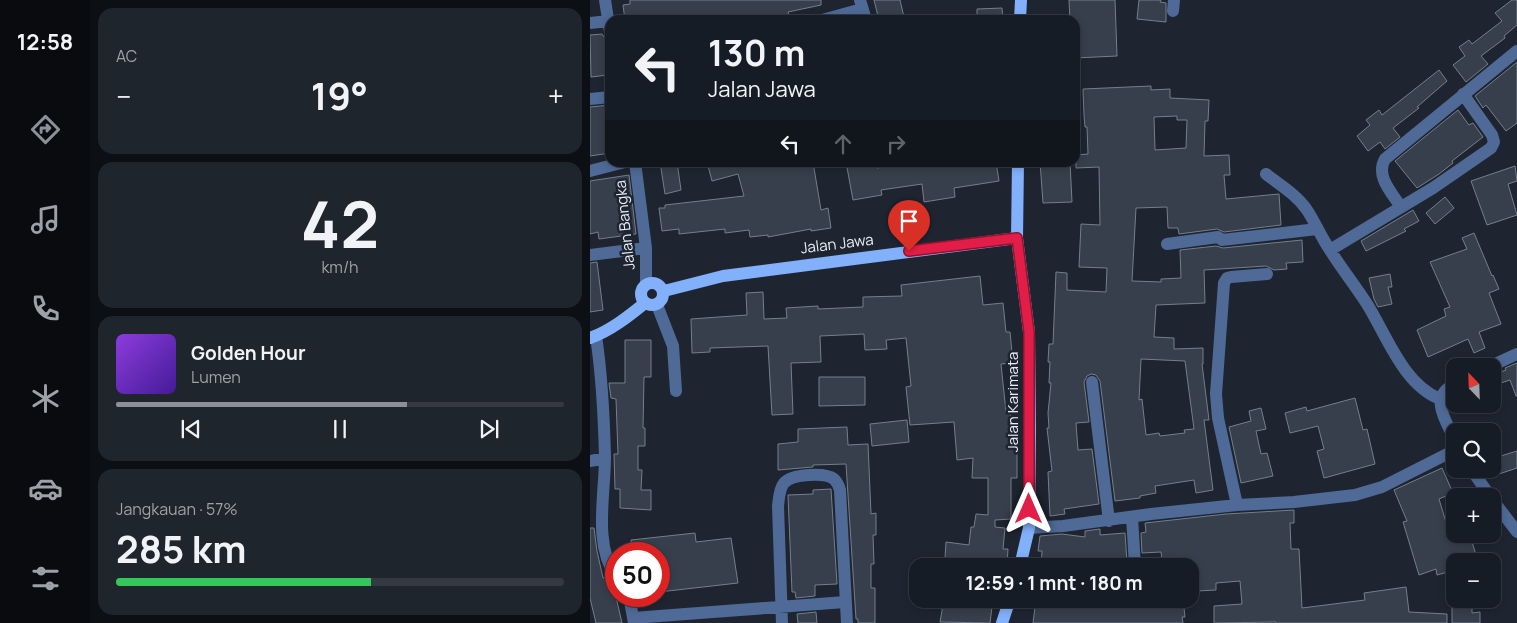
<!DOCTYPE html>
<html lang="id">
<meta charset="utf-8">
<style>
body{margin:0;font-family:Manrope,sans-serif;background:#1f252d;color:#f1f3f6;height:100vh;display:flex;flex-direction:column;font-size:19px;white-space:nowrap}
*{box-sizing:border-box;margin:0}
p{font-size:16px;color:#9ea1a7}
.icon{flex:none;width:28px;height:28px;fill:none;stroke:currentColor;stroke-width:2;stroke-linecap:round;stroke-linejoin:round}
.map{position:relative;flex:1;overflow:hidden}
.side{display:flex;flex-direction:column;gap:8px;padding:8px;background:#0c0f14;width:500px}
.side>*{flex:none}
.guide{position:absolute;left:15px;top:15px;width:475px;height:152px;border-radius:15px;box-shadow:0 2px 8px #0003,0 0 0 1px #353a42;background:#161c25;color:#f1f3f6;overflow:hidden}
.needle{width:32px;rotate:337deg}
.tools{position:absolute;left:856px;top:358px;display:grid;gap:10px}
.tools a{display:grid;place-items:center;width:55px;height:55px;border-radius:10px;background:#161c25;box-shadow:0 2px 8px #0003,0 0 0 1px #353a42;font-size:25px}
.speed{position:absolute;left:15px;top:542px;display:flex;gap:10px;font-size:25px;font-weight:700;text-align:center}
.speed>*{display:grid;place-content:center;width:65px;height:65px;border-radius:50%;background:#161c25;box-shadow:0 2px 8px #0003,0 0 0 1px #353a42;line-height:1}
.speed .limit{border:8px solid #d22;background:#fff;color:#111}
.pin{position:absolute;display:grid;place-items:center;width:42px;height:42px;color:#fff;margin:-51px -21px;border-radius:50% 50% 50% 0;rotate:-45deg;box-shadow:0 0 5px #0007}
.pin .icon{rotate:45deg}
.me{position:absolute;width:55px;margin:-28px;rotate:0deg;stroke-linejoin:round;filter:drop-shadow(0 0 4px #0008)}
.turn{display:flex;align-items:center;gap:18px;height:105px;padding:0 20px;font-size:22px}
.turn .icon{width:65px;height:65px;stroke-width:2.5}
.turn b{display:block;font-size:35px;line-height:42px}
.lanes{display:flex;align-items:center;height:48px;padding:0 20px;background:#0003;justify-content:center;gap:25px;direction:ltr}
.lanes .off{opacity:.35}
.big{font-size:38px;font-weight:700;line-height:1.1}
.side .card{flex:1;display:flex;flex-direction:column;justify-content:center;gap:8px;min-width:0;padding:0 18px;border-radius:15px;background:#1f252d}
.side .dial{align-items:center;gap:0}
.dial b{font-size:65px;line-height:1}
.song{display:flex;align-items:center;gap:15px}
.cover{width:60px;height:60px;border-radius:8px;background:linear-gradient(135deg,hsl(270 70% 55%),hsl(260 70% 35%))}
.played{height:5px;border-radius:2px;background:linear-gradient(90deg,#8c9099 65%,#353a42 65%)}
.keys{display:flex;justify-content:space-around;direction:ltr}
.heat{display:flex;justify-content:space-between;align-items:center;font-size:28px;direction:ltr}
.charge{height:8px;border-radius:4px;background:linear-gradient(90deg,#34c759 57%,#353a42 0)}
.trip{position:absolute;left:319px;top:558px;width:290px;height:50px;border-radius:15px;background:#161c25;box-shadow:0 2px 8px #0003,0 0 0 1px #353a42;font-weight:700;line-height:50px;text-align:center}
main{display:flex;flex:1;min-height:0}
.menu{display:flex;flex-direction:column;width:90px;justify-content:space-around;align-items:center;background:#090b0f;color:#9ea1a7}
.menu .icon{width:35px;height:35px}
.menu .active{color:#8c9099}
.menu b{font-size:22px;color:#f1f3f6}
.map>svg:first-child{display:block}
.building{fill:#373f4c;stroke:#757e8d;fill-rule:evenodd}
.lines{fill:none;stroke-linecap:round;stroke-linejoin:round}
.minor{stroke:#4f6a97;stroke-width:12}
.major{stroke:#82b0fa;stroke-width:12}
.route-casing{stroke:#92132f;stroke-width:12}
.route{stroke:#e11d48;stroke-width:9}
.labels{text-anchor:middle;stroke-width:5;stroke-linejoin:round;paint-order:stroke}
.street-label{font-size:15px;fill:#e8edf5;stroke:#1e2531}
</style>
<main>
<nav class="menu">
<b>12:58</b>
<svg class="icon active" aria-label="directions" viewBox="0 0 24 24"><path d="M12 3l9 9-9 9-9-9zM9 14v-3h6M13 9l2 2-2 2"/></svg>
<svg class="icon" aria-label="music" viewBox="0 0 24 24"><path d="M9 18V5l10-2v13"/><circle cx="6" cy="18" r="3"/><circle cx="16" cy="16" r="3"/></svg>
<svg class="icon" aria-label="phone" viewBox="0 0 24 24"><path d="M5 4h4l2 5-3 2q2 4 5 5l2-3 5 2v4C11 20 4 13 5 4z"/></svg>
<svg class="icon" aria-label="climate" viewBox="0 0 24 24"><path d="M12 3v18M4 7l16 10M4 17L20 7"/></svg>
<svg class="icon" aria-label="car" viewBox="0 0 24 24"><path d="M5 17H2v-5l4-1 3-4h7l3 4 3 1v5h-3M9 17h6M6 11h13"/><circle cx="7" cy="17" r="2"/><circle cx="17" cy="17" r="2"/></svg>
<svg class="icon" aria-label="filters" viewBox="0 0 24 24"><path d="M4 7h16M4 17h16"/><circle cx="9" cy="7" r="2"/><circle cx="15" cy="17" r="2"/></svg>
</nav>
<section class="side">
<div class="card"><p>AC</p>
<div class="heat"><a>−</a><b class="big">19°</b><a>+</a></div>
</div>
<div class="card dial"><b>42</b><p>km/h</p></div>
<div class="card">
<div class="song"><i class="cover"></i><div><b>Golden Hour</b><p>Lumen</p></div></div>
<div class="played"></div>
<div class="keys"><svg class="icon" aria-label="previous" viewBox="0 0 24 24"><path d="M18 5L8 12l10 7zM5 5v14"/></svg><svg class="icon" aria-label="pause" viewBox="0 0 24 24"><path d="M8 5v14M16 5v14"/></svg><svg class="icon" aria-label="next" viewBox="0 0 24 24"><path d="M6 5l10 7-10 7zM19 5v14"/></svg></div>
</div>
<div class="card"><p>Jangkauan · 57%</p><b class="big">285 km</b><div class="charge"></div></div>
</section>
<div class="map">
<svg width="927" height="623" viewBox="0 0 927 623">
<rect width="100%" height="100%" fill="#1e2531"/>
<path class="building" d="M40,0H231V5L198,12L199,16L179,20V18L166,20H35L33,5L40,4Z
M284,0H310L314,17L301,20H289Z
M479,0H525L527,56L485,58V20H480Z
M549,0H571L570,2L576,3V22L547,19Z
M922,0H927V25L914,36L915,38L891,56L898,64L876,82L863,65L875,56L869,47L879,40L882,44L912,21L905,13Z
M412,8L413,20H387V9Z
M12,34L14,37L19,40L20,48H16L18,75L1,77L0,35Z
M927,62V123L916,131L896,105L893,108L885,96Z
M849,70L857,81L827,107L829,108L803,128L810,137L795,149L790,142L778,151L767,136L780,125L776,120L789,110L792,115Z
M561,86V90L580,89V98L619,100L618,121H615L614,156L639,155L640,175H634L636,199L689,194L691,225L634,232L627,229L589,234L588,228H578L577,207L546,208L542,281L571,282V279L591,278L590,250L626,246L633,248L712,240L713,262L696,263L697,269L684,270L676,266L614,270L615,303L566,305L564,337L584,338V349L613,348V364H612L619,420H614L623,490L606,493L604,480L565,486L566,493L550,496V498L525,501L510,381L506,375L501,374L497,376L494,382L499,422L486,423L488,450L502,449L509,504L474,509L475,514L460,516L458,472L462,471L457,428H459L458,413L461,383H459L460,362H458L459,344H463L466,272L477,273V290L516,292L517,268L489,267L491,224L510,225L509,167L486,168V155L498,154L497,127H495L494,115L493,89ZM587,116V120H597L596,148L565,150L564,117ZM551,359L595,361L604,429L594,430L595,433L570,436L569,433L556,435L552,399L549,400Z
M20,105V153L0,156V107Z
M868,110L879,125L883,123L893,137L862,161L863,163L849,174L827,188L805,161Z
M70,162H87L91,190L75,194Z
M117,162H190L191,167L223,162L231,210L238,208L241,228L221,231V229L178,237V235L160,237L159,230L135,233V229L89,234V229L72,231L69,208H75V205L154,196L148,174L122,181Z
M256,162H286L287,168L311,164V162H406L409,181L364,188L365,197L334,202L332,184L291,190L292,195L263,200Z
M450,162H480L482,202L453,203Z
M925,166L927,181L918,184L927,215L897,225L881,181Z
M39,175L46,234L9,239L8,232L0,234V181Z
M855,197L864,208L845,224L836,213Z
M823,210L829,221L814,229L816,231L776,251L771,241Z
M884,233L902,276L903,275L909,289L899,293L911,324L889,332L895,348L884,353L878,339L838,357L827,330L856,316L854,309L860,307L840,262L877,249L872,238Z
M7,262L13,310L0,312V263Z
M800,274L802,287H798L802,304L788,307L784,299L779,278Z
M390,276L393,305L413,303L416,332H420L423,363L411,364L416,412L420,411L423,436H426L427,455V478H421V519L405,520V527L415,528L413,549H418L417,565L355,558L356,542L379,545L381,527H384L386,514L398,515V478H382L383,458L367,460L364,422L320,425L316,387L321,386L316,338L296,340L297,349L275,350L274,334L230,336L231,362L201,363L203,414L182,415L178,346L120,348V352L102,353L101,319L157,315L156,293L173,292L174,319L197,318L196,308L228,306V309L273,307V297L312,296L311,285Z
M35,340H61V377H54L53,428H55V446H48V470H52L51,490H61V510L30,508V489H25L24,454H28L26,399L21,398L19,383H35Z
M927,363V396H926L920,380L902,386V375L916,370L915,368Z
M229,377H275V405L229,406Z
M765,398L773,430L777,429L785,464L734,478L727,451L734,449L728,426L700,433L695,413L716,407L717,411Z
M671,408L676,429L666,431L671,454L677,453L683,476L651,483L639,427L661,421L659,411Z
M317,420L319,442L282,446L280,424Z
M257,427L258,445L278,444L281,514L286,513V535H283L284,564H281V588H285V623H268V619H266L256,464L223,465V467L188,470V444L208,442V429Z
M927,451V468L909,474L904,458Z
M852,468L863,493L849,499L859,532L865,530V534H901L902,537L882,542L888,561H865V570L847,575L846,569L829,575L813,522L817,521L804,490Z
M241,489L247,584L225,585V596L206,598L205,592H202L198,495L223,494V490Z
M704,510V523H700L701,549H709L712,608L775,600L774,593L816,587L819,612L857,614V623H686V622L624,623V606L652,604L650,581L626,583V590L607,591L606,566H573L571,552L552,553L551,533L556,532L555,523L636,514Z
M0,528H4L7,551L13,578L17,577L23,584L32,623H6L0,598Z
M510,529V535L535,533L537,562H535V566H451L452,551H448L450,536L472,534L495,537V531Z
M105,533L106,542L141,538L148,583L69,592V551L42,554L41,540Z
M354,599H403L400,623L350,622Z
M446,599H513L514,604L536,601V599H593L595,617H592L593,623H443Z
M862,599H882V613L890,612V623H862Z
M226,612L227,623H208L207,614Z"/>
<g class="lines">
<path class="minor" d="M15,0L20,32
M270,0L276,20
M583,11L584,0
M232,20L272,9
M0,23L18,21
M0,99L20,97
M45,162L56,248V284
M0,171L35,162
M676,174C690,185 707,195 717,210C725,222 731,237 740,250C751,268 765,285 777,304C797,336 813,384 850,399
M811,207C802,193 785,176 795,159L927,51
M577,244L628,237L632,240L727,229
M740,250L843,188L901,148L904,142L902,135L873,94
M0,255L56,248
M67,305L83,346L86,391
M6,336C12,376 14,417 15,457C15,496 3,543 26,577
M901,366L927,354
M502,382L519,521
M865,384C838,397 856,421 865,440
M0,461L15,458
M881,469L900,496
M902,499L927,532
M647,505L628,418L626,394L634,283L637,278L641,277L677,274
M542,517L545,566
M439,528L473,526L561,514L647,505L704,502L765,495L792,487L865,450
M39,596L44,623
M43,618L255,602
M192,623L188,506C189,499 189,489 194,483C202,474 235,472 244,479C247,482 249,486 250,490L257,623"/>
<path class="major" d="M430,20L431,0
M428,162L427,238L439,332L440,430L439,528L430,566
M51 294a11 11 0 1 1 22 0a11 11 0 1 1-22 0Z
M74,291L133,276L427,238
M0,338C20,331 39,316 55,303
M412,623L420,599"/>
</g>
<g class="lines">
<g class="route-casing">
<path id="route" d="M319,251L427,238L439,332V509"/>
</g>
<use href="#route" class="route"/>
</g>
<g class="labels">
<g class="street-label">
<text transform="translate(35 225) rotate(-96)" y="5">Jalan Bangka</text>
<text transform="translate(247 244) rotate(-7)" y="5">Jalan Jawa</text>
<text transform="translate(423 402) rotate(-90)" y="5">Jalan Karimata</text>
</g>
</g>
</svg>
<div class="tools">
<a><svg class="needle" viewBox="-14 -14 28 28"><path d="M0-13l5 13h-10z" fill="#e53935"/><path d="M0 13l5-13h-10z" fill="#9ea1a7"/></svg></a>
<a><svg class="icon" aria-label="search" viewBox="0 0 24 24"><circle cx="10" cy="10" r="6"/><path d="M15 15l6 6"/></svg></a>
<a>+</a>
<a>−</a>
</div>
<div class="speed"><div class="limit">50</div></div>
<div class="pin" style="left:319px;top:251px;background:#d93025"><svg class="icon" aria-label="arrive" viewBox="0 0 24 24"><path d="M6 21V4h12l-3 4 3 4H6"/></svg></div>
<svg class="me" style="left:439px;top:509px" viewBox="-20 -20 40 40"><path d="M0-17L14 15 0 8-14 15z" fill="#e11d48" stroke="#fff" stroke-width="4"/></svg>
<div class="trip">12:59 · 1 mnt · 180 m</div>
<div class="guide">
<div class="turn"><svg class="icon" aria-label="left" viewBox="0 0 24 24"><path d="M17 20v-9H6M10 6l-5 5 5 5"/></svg><div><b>130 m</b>Jalan Jawa</div></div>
<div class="lanes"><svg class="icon" aria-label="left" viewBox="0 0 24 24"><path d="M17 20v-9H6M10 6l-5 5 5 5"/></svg><svg class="icon off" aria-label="ahead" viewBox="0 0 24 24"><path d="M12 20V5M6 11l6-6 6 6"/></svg><svg class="icon off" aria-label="right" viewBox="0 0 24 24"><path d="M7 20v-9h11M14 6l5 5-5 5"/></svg></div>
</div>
</div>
</main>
